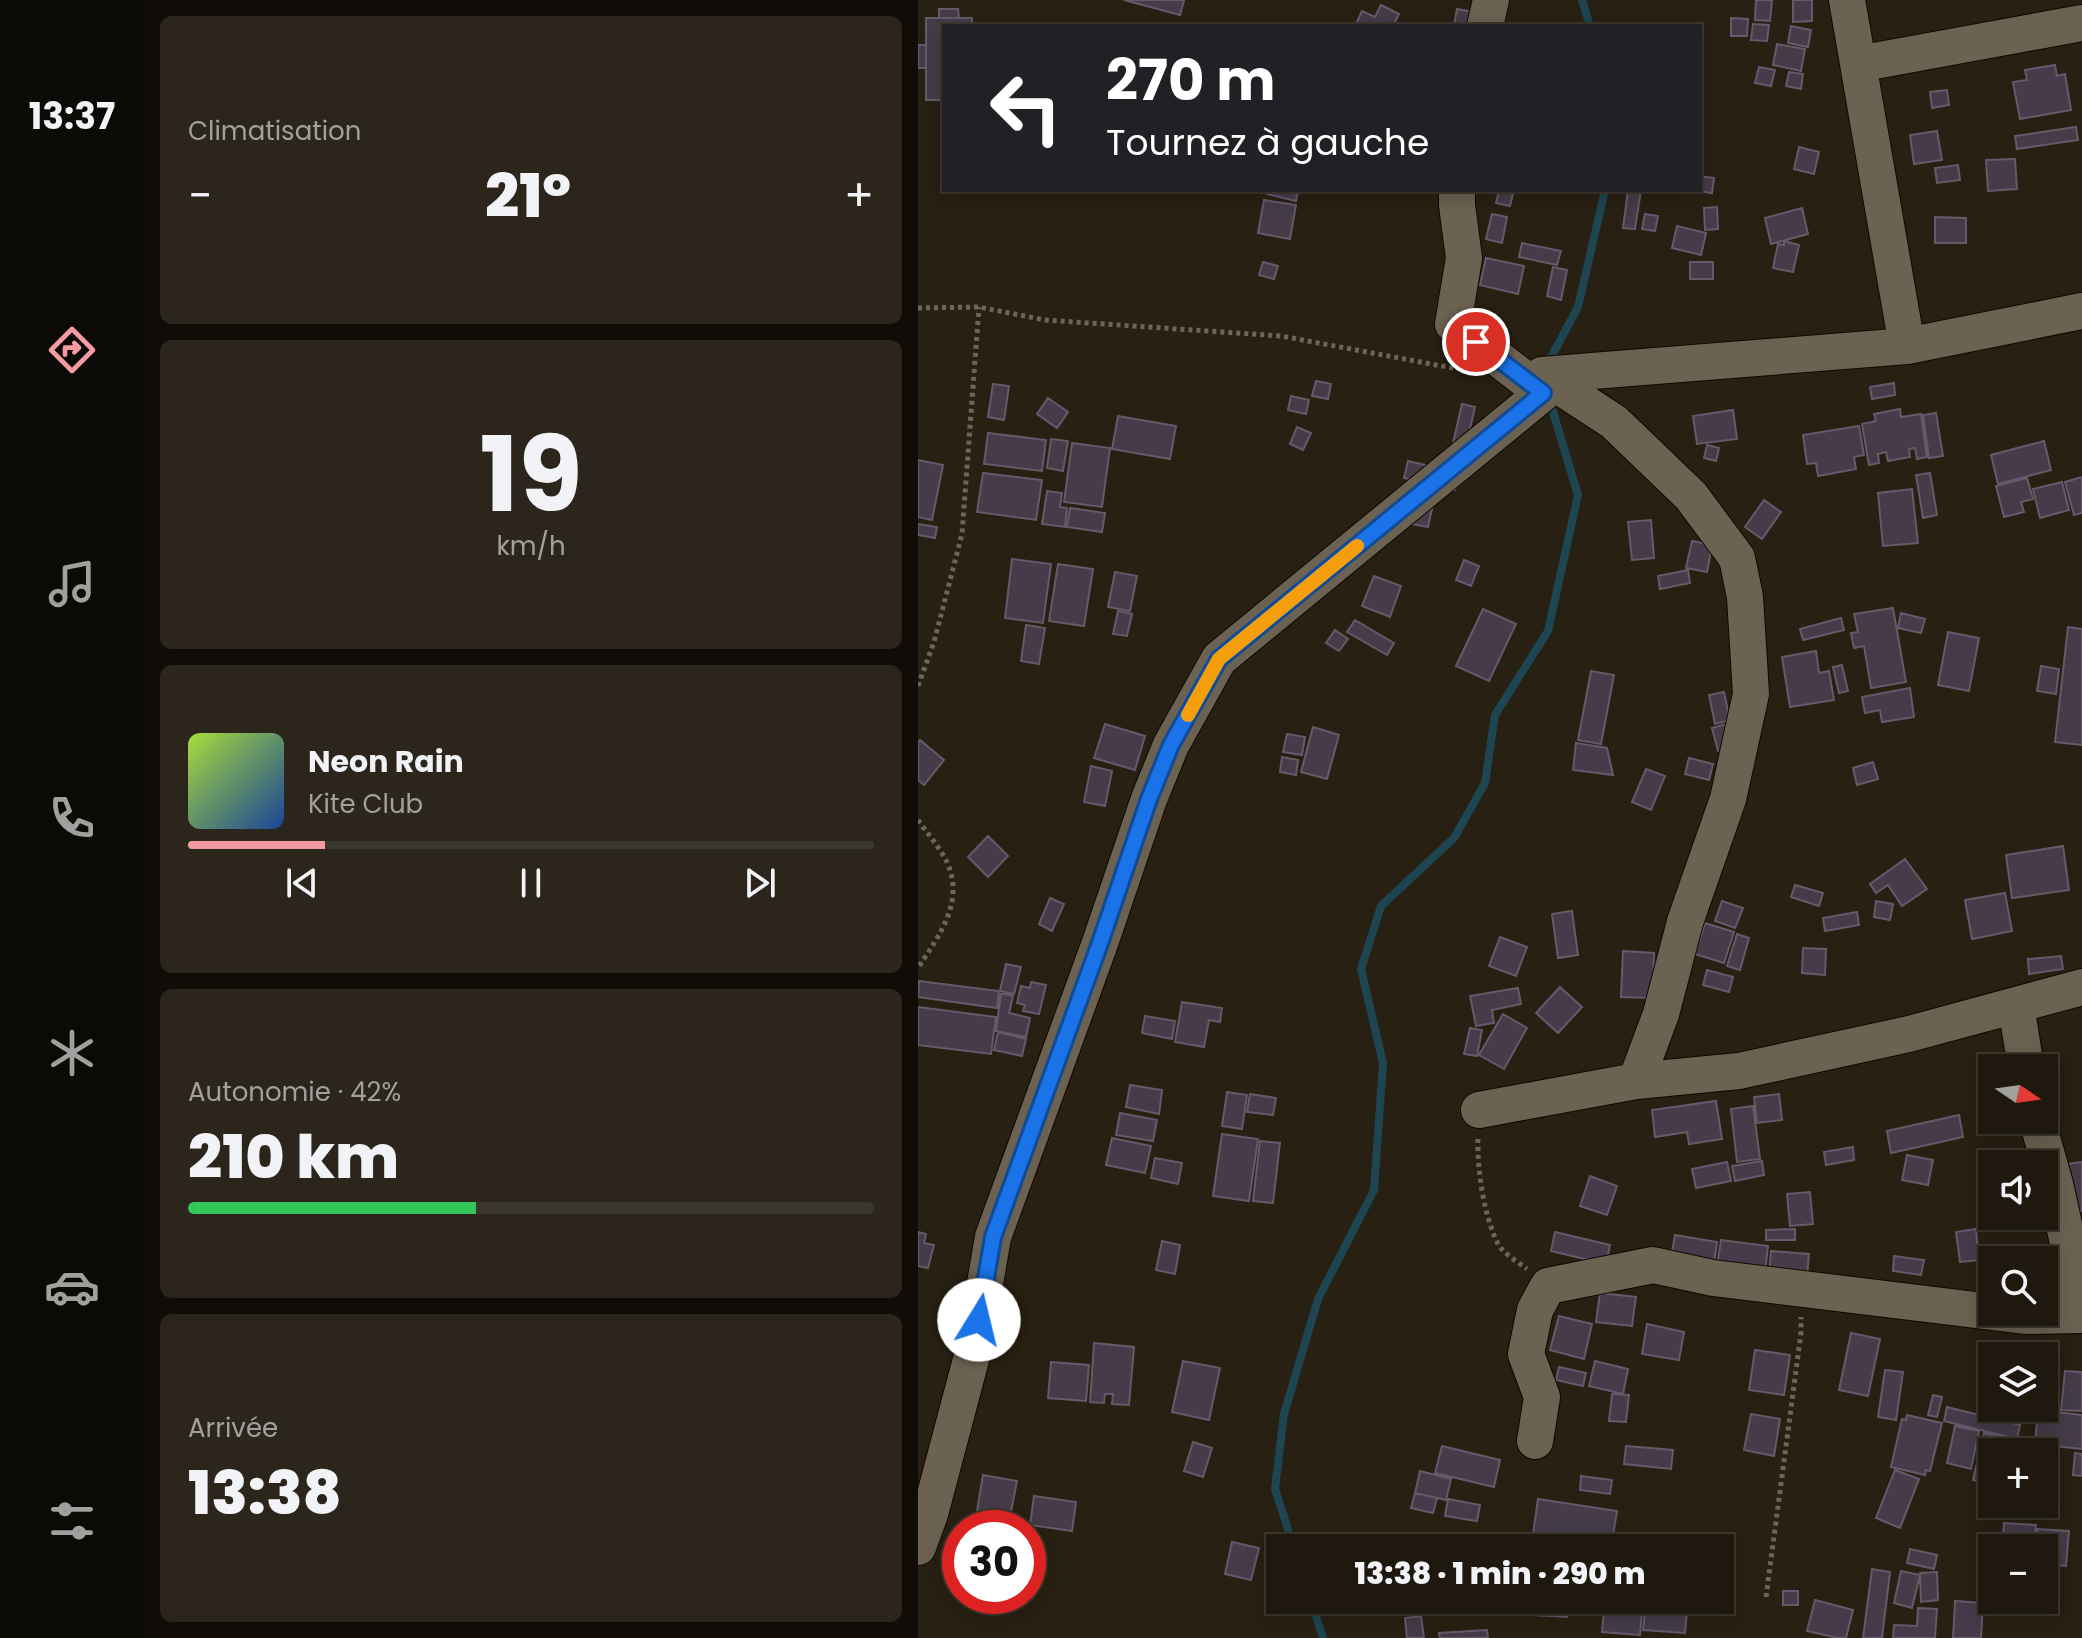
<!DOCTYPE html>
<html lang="fr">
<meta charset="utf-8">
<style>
body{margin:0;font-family:Poppins,sans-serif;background:#2b251c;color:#f1f3f6;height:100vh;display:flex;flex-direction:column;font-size:30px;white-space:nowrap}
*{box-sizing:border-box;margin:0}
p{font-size:26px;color:#a1a09e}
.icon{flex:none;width:44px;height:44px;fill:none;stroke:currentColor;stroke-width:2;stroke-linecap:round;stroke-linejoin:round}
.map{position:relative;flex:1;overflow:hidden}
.drawer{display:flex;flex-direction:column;gap:16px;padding:16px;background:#100d08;width:774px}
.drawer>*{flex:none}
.guide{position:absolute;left:24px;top:24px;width:760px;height:168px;border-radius:0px;box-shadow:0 4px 20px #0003,0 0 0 2px #3c372e;background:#202124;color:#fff;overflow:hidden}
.needle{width:52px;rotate:103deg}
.tools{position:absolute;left:1060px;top:1054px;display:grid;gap:16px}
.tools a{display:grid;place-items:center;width:80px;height:80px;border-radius:0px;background:#1e180e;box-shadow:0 4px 20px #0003,0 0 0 2px #3c372e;font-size:40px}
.speed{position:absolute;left:24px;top:1510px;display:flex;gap:16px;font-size:40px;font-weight:700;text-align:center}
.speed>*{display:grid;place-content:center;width:104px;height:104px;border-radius:50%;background:#1e180e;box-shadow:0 4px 20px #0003,0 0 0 2px #3c372e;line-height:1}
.speed .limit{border:12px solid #d22;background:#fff;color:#111}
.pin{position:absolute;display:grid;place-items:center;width:68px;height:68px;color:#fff;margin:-34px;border:4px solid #fff;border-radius:50%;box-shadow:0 2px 8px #0007}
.me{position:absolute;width:88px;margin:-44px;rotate:9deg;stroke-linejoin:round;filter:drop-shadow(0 0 6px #0008)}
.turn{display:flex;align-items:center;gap:28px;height:168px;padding:0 32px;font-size:36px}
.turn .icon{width:104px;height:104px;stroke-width:2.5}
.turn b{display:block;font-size:56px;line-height:68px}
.big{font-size:60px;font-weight:800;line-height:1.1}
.drawer .widget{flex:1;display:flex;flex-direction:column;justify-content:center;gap:12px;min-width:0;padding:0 28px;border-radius:12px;background:#2b251c}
.drawer .dial{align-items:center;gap:0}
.dial b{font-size:104px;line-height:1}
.song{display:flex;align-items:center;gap:24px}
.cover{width:96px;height:96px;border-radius:12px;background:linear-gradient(135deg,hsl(80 70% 55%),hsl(220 70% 35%))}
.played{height:8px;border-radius:4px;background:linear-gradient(90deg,#f49aa1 20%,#3c372e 20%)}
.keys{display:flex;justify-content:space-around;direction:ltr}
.heat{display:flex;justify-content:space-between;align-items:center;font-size:44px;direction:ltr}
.charge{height:12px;border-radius:6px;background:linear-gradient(90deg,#34c759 42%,#3c372e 0)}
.trip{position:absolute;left:348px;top:1534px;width:468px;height:80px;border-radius:0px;background:#1e180e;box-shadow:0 4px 20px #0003,0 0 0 2px #3c372e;font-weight:800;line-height:80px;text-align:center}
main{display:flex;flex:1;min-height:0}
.dock{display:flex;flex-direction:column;width:144px;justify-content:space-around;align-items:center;background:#0c0a06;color:#a1a09e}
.dock .icon{width:56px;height:56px}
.dock .on{color:#f49aa1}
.dock b{font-size:36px;color:#f1f3f6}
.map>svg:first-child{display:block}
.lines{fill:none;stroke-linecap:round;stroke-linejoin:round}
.stream{stroke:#1e4552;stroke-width:8}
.building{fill:#453b49;stroke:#655a6a;stroke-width:2}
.minor-casing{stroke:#110901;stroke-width:38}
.path{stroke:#6c6559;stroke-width:5;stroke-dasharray:4 4;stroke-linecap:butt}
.minor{stroke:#6c6252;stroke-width:36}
.route-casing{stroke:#114b97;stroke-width:20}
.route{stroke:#1a73e8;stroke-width:14}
.slow{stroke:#f59e0b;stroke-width:14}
</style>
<main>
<nav class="dock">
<b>13:37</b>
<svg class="icon on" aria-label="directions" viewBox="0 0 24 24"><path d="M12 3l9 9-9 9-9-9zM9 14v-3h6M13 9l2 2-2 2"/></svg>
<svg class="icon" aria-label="music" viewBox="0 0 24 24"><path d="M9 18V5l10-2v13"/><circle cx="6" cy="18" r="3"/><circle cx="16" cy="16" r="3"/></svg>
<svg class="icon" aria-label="phone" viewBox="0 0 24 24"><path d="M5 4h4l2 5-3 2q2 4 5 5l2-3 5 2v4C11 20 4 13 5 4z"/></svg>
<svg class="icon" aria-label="climate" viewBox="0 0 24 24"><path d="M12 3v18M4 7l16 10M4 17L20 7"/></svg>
<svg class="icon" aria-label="car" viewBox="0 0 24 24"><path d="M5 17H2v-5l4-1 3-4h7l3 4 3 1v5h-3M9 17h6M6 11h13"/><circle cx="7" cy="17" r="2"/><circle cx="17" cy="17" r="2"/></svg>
<svg class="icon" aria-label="filters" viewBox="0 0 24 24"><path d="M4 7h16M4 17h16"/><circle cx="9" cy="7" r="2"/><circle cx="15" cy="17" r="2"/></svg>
</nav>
<section class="drawer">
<div class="widget"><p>Climatisation</p>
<div class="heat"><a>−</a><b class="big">21°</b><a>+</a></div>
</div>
<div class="widget dial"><b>19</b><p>km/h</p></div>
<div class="widget">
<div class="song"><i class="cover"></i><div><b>Neon Rain</b><p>Kite Club</p></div></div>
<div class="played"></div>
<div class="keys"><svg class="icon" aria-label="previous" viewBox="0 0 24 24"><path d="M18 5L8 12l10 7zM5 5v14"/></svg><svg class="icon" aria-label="pause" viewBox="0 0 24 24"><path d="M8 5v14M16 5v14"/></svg><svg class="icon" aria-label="next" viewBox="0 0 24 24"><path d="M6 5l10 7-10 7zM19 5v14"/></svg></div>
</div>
<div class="widget"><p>Autonomie · 42%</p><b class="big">210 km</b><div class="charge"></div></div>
<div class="widget"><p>Arrivée</p><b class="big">13:38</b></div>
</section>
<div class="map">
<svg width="1164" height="1638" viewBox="0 0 1164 1638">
<rect width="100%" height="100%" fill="#282012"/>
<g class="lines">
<path class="stream" d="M664,0L672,26
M630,363L660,307L687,190
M376,1548L357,1489L366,1414L400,1299L456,1190L465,1063L443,969L463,906L536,838L567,783L577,715L630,631L660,495L632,402
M393,1600L405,1638"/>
</g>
<path class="building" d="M206,0H266L262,15Z
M838,0H854L852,21L837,20Z
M875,0H894V21L875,22Z
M463,5L481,14L475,26H437L444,11L457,17Z
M21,9H40L41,18H21Z
M539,9L561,13L558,26L536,25Z
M8,18H54V26H26V100H8Z
M813,18L830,19L829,36H813Z
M835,24L851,25L849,41L833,40Z
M873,26L893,30L890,47L870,43Z
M859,44L887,49L883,71L855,65Z
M0,45H8V68H0Z
M1137,65L1139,76L1147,74L1153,110L1102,119L1095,82L1109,80L1107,70Z
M841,67L857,70L853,86L837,83Z
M871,72L885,74L883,89L868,86Z
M1029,90L1031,105L1014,108L1012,92Z
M1158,127L1160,140L1099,149L1097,136Z
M1019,131L1024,160L996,164L992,135Z
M881,147L901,152L896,174L876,169Z
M1097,159L1099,189L1070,191L1068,160Z
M1040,165L1042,180L1019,183L1017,168Z
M782,176L796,178L794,193L774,190H782Z
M350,190H380L378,201L349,194Z
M581,190H596L592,206L578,203Z
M710,190H723L717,229L705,228Z
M346,200L378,205L372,239L340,233Z
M799,207L800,229L787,230L786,208Z
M884,208L890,234L853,244L847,218Z
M574,214L589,217L584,243L568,239Z
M727,214L740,216L737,231L724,229Z
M1017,217L1048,218V243H1017Z
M759,226L788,233L783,255L754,248Z
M866,241L881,245L875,272L855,268L860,244L866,245Z
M604,243L643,251L639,265L601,257Z
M568,258L606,266L600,294L562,285Z
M345,262L360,266L356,279L341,275Z
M772,262H795V279H772Z
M635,267L649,270L643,300L629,296Z
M398,381L413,384L410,399L394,396Z
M976,383L977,395L954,399L952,387Z
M75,384L91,386L86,420L70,417Z
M373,396L391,400L388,414L370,410Z
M130,398L150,412L139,428L119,414Z
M544,404L557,407L543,468L530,465Z
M982,409L983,417L1003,414L1009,457L999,459L997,448L991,449L992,457L970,461L968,452L960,454L961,463L951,465L944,424L958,421L956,414Z
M815,410L819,439L779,444L775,416Z
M1018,413L1025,456L1011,458L1005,415Z
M200,416L258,426L252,459L194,449Z
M941,426L946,455L936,457L938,469L900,476L898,463L889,464L885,435Z
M379,427L393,433L385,450L372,444Z
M70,433L128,440L124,471L66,464Z
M133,439L150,441L145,471L129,468Z
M1126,441L1133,470L1080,484L1073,455Z
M154,443L192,448L184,507L146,502Z
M789,445L801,448L798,461L786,458Z
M0,460L25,465L14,520L0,517Z
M490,461L541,473L537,490L486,478Z
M65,473L124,480L118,520L59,512Z
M1012,473L1019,515L1005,518L998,475Z
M1164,477V513L1156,515L1147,482Z
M1109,478L1115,499L1103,502L1106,512L1086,517L1078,486Z
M1144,482L1151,510L1122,518L1115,489Z
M503,487L518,490L510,527L494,524Z
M994,489L1000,543L965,546L960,493Z
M129,491L144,493L142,507L149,508L147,527L124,524Z
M846,500L863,512L844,539L827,527Z
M152,508L187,513L184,532L149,527Z
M733,520L736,558L714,560L710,522Z
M0,524L19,527L17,538L0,535Z
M774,541L794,545L789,572L768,568Z
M94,559L133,564L125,623L87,618Z
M546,560L561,566L553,586L538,580Z
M140,564L175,569L166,626L131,621Z
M770,570L772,583L742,589L740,576Z
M197,572L219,576L212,611L190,607Z
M456,576L483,586L472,617L444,606Z
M975,608L988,682L953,688L946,646L936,648L933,633L940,632L936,614Z
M565,609L598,624L571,681L538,666Z
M200,611L214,614L209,636L195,634Z
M983,613L1007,619L1003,633L980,628Z
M923,618L926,630L885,640L882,629Z
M437,620L476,643L469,655L429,632Z
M108,625L127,628L121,664L103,661Z
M1150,627L1164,629V745L1137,742Z
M417,630L430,639L421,651L408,643Z
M1030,632L1061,638L1051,691L1020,685Z
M898,651L901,673L911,671L916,700L872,707L864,657Z
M924,665L930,691L921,693L915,667Z
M1123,666L1141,669L1138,694L1119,691Z
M673,671L696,675L683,744L660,740Z
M992,688L996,717L964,722L962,710L947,713L944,697Z
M806,692L812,720L797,724L791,695Z
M187,724L227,736L217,770L176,758Z
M808,724L815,747L800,751L794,728Z
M395,727L421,735L409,779L383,772Z
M369,734L387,737L384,755L365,752Z
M2,740L26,760L6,785L0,780V743Z
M658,743L689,748L695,775L655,770Z
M364,757L380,760L378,775L362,772Z
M771,758L795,764L791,780L767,774Z
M955,762L960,779L939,785L935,768Z
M173,766L194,771L187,806L166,802Z
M728,769L747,776L733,810L714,802Z
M70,836L90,856L70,877L50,857Z
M1145,846L1151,890L1094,898L1088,855Z
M987,859L1009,889L984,906L970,885L958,893L952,884Z
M877,885L905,893L901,906L873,897Z
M1087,893L1094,931L1054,939L1047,900Z
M132,898L146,904L134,931L121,924Z
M804,901L825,908L817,928L797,921Z
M958,901L975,904L972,920L956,917Z
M654,911L660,955L640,958L634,914Z
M939,912L941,925L907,931L905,918Z
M787,923L816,932L806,963L777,954Z
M819,934L831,938L822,970L809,966Z
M582,937L609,947L598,976L571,966Z
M885,948L908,949L907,975L884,973Z
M705,951L736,953L735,998L703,997Z
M1143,956L1145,969L1111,974L1110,959Z
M88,964L103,967L96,994L82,991Z
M789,970L815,977L811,992L785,985Z
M1,981L81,991L79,1008L0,997Z
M113,982L128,985L121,1014L105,1011L107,1005L99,1003L103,986L112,988Z
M642,987L664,1007L640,1033L618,1013Z
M600,988L603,1004L574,1010L576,1023L558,1026L552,996Z
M83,993L95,996L91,1013L112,1018L108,1037L78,1031Z
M264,1002L304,1008L302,1022L291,1020L286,1047L257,1042Z
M0,1007L78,1017L73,1054L0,1045Z
M585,1014L609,1028L586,1069L561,1055Z
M227,1016L257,1021L254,1039L224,1033Z
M552,1028L564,1030L559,1056L546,1054Z
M80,1032L108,1039L104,1056L76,1050Z
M212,1085L244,1090L241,1114L208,1107Z
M309,1092L329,1095L324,1129L304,1126Z
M332,1094L358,1098L355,1115L329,1112Z
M861,1094L864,1120L839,1123L836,1097Z
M798,1101L804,1139L771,1144L769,1132L737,1137L734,1110Z
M835,1106L842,1159L819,1162L813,1109Z
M202,1113L239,1120L235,1141L198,1135Z
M1041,1115L1045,1137L973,1153L969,1131Z
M304,1134L340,1139L331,1201L295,1196Z
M194,1138L233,1146L227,1173L188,1165Z
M342,1141L362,1143L355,1203L335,1201Z
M935,1147L936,1160L908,1165L906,1152Z
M989,1155L1015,1160L1010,1185L984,1180Z
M237,1158L264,1163L260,1184L233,1178Z
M844,1161L846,1175L817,1181L814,1166Z
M809,1162L813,1181L778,1188L774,1169Z
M1164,1162V1211L1158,1212L1149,1164Z
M672,1176L699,1186L689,1215L662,1206Z
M892,1192L895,1224L872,1226L869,1194Z
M877,1229V1240H848V1230Z
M1058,1229L1061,1260L1042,1262L1038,1232Z
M0,1232L8,1234L6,1243L16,1245L10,1268L0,1266Z
M637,1232L692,1245L688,1264L633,1251Z
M757,1235L799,1242L796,1263L753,1257Z
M803,1240L850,1246L847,1273L799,1266Z
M244,1241L262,1245L257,1274L238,1270Z
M853,1251L891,1254L889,1277L851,1274Z
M976,1256L1006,1260L1003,1275L975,1271Z
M682,1293L718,1297L714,1326L678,1322Z
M641,1316L674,1324L666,1359L632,1350Z
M729,1324L766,1332L761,1360L724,1354Z
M933,1333L962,1339L950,1396L921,1390Z
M176,1343L216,1347L211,1405L194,1404L195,1394H187L186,1403L172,1402Z
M837,1350L872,1355L866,1395L831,1390Z
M265,1361L302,1368L291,1420L254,1412Z
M677,1361L710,1369L705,1394L671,1386Z
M133,1362L171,1365L168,1401L130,1398Z
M641,1367L668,1373L665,1386L638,1380Z
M967,1370L985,1372L978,1420L960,1417Z
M1147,1371L1164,1372V1411L1143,1410Z
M694,1394L711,1395L708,1422L691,1421Z
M1015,1395L1024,1397L1019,1417L1010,1415Z
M1029,1407L1102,1425L1099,1439L1026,1421Z
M1076,1408H1107L1103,1423L1074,1417Z
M1120,1410L1164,1415V1449L1117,1444Z
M833,1414L862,1419L856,1456L826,1450Z
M989,1415L1024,1423L1012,1471L1008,1470L1007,1475L973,1467L984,1419L988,1420Z
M1037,1426L1061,1431L1053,1469L1029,1463Z
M1066,1433L1093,1440L1090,1452H1074V1485L1055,1480Z
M275,1442L294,1448L285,1477L266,1471Z
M524,1446L582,1460L576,1487L517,1473Z
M708,1446L755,1450L753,1469L706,1464Z
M1157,1453L1164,1454V1476L1155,1475Z
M977,1470L1001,1479L982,1528L958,1518Z
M502,1471L533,1479L528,1500L497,1493Z
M65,1475L99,1481L92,1517L59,1511Z
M663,1476L694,1480L692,1494L662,1490Z
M497,1493L519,1498L515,1513L493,1508Z
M116,1496L158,1502L154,1531L112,1525Z
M530,1499L562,1505L559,1521L527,1516Z
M620,1499L699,1511L693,1548H613Z
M1086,1523L1118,1525L1116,1548H1084Z
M1119,1529L1151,1531L1148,1566L1126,1564V1548H1118Z
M314,1542L341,1548L333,1580L307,1574Z
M992,1549L1019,1555L1016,1569L989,1563Z
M1068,1550L1074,1551V1593L1064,1592Z
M954,1569L972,1572L964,1638H945Z
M983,1571L1002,1575L994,1608L976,1603Z
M1019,1572L1020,1600L1003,1602L1002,1573Z
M865,1591H880V1605H865Z
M616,1600H650L649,1617L615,1615Z
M687,1600H725L722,1635L684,1632Z
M728,1600H770L767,1633L725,1630Z
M897,1600L935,1610L928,1638H920L889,1631Z
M1037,1601L1065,1603L1063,1638H1035Z
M1000,1608L1019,1609L1017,1638H975L976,1625L999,1626Z
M503,1616L506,1638H489L487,1618Z
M569,1630L570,1638H522L521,1633Z"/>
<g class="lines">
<g class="minor-casing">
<path id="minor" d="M929,0L989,346
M567,26L573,0
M940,64L1164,23
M624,375L696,422L773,496L819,558L827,597L833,694L810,799L767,922L743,1014L718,1081
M624,380V375L989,346L1164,311
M1098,1005L1108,1068
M561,1110L718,1081L821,1071L991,1034L1164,987
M1119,1120L1137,1184L1150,1243L1153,1315
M617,1441L624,1397L608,1354L617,1310L630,1286L735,1265L795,1278L1107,1316L1164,1315
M0,1547L12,1514L56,1348L75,1237L182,943L231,799L253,745L301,659L625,393L535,324L546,258L539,205V190"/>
</g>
<path class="path" d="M0,308L61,307L127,320L363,336L540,369
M0,686L16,642L44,534L61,307
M0,820C9,833 22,848 29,862C47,903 21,935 0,968
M560,1139C559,1170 566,1216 580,1244C585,1253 600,1262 609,1269
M848,1597L883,1333V1317"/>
<use href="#minor" class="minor"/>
</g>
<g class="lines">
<g class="route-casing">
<path id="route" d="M61,1320L75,1237L182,943L231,799L253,745L301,659L625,393L558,342"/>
</g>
<use href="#route" class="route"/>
<path class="slow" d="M270,715L301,659L439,546"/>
</g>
</svg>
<div class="tools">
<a><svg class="needle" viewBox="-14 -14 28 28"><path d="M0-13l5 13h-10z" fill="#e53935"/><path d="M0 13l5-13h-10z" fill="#a1a09e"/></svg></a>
<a><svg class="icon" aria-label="sound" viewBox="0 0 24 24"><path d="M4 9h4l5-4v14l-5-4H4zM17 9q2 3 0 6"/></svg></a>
<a><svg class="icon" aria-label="search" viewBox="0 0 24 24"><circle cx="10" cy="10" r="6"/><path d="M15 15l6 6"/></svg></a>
<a><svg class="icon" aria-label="layers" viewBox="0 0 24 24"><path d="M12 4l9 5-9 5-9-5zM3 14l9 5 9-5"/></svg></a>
<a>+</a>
<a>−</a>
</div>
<div class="speed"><div class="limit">30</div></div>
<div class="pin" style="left:558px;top:342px;background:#d93025"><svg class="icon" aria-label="arrive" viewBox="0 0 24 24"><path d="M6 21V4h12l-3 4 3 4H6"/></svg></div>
<svg class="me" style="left:61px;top:1320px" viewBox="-20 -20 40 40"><circle r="19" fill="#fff"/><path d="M0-13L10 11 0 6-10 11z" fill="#1a73e8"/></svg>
<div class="trip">13:38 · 1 min · 290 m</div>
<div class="guide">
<div class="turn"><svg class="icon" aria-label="left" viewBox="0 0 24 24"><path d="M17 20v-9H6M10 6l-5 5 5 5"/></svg><div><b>270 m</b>Tournez à gauche</div></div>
</div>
</div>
</main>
